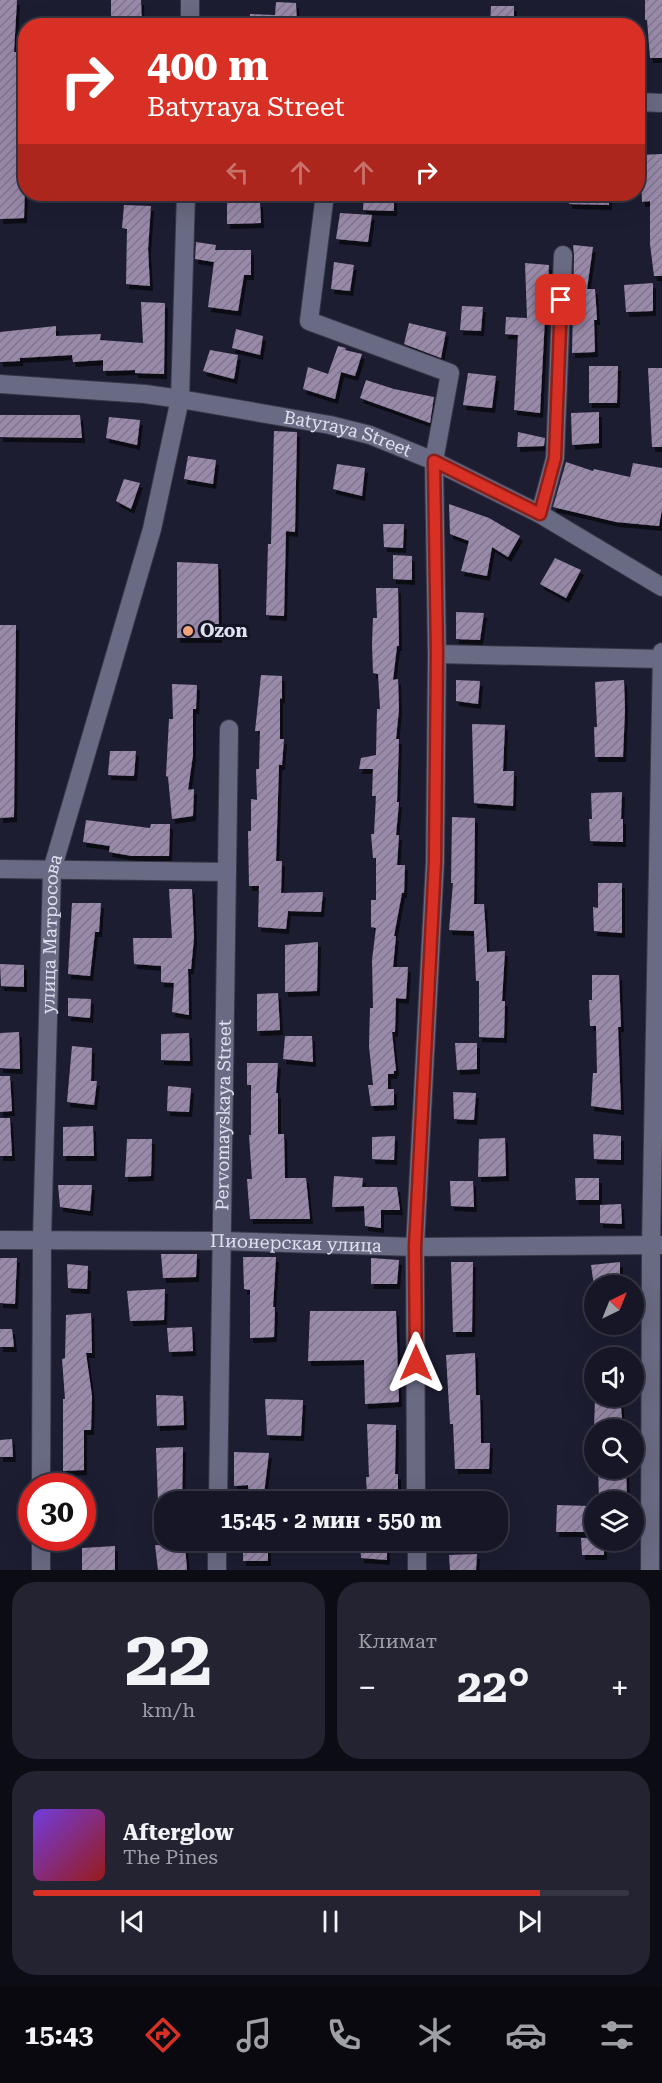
<!DOCTYPE html>
<html lang="ru">
<meta charset="utf-8">
<style>
body{margin:0;font-family:"Roboto Serif",serif;background:#232332;color:#f1f3f6;height:100vh;display:flex;flex-direction:column;font-size:22px;white-space:nowrap}
*{box-sizing:border-box;margin:0}
p{font-size:20px;color:#9e9fa7}
.icon{flex:none;width:33px;height:33px;fill:none;stroke:currentColor;stroke-width:2;stroke-linecap:round;stroke-linejoin:round}
.map{position:relative;height:1570px;overflow:hidden}
.panel{display:flex;flex-direction:column;gap:12px;padding:12px;background:#0c0c15;flex:1}
.panel>*{flex:none}
.banner{position:absolute;left:18px;top:18px;width:627px;height:183px;border-radius:24px;box-shadow:0 6px 24px #0002,0 0 0 2px #353543;background:#d93025;color:#fff;overflow:hidden}
.needle{width:39px;rotate:43deg}
.tools{position:absolute;left:584px;top:1275px;display:grid;gap:12px}
.tools a{display:grid;place-items:center;width:60px;height:60px;border-radius:50%;background:#161626;box-shadow:0 6px 24px #0002,0 0 0 2px #353543;font-size:30px}
.speed{position:absolute;left:18px;top:1473px;display:flex;gap:12px;font-size:30px;font-weight:700;text-align:center}
.speed>*{display:grid;place-content:center;width:78px;height:78px;border-radius:50%;background:#161626;box-shadow:0 6px 24px #0002,0 0 0 2px #353543;line-height:1}
.speed .limit{border:9px solid #d22;background:#fff;color:#111}
.pin{position:absolute;display:grid;place-items:center;width:51px;height:51px;color:#fff;margin:-26px;border-radius:12px;box-shadow:0 3px 9px #0006}
.me{position:absolute;width:66px;margin:-33px;rotate:0deg;stroke-linejoin:round;filter:drop-shadow(0 0 4px #0008)}
.turn{display:flex;align-items:center;gap:21px;height:126px;padding:0 30px;font-size:27px}
.turn .icon{width:78px;height:78px;stroke-width:2.5}
.turn b{display:block;font-size:42px;line-height:51px}
.lanes{display:flex;align-items:center;height:57px;padding:0 30px;background:#0003;justify-content:center;gap:30px;direction:ltr}
.lanes .off{opacity:.35}
.big{font-size:45px;font-weight:700;line-height:1.1}
.panel .card{flex:1;display:flex;flex-direction:column;justify-content:center;gap:9px;min-width:0;padding:0 21px;border-radius:24px;background:#232332}
.panel .dial{align-items:center;gap:0}
.dial b{font-size:78px;line-height:1}
.song{display:flex;align-items:center;gap:18px}
.cover{width:72px;height:72px;border-radius:9px;background:linear-gradient(135deg,hsl(260 70% 55%),hsl(0 70% 35%))}
.played{height:6px;border-radius:3px;background:linear-gradient(90deg,#d93025 85%,#353543 85%)}
.keys{display:flex;justify-content:space-around;direction:ltr}
.heat{display:flex;justify-content:space-between;align-items:center;font-size:33px;direction:ltr}
.panel .tiles{flex:1;display:grid;gap:12px;grid-template-columns:1fr 1fr}
.card:last-child{grid-column:span 2}
.trip{position:absolute;left:154px;top:1491px;width:354px;height:60px;border-radius:24px;background:#161626;box-shadow:0 6px 24px #0002,0 0 0 2px #353543;font-weight:700;line-height:60px;text-align:center}
.tabs{display:flex;height:96px;justify-content:space-around;align-items:center;background:#09090f;color:#9e9fa7}
.tabs .icon{width:42px;height:42px}
.tabs .selected{color:#d93025}
.tabs b{font-size:27px;color:#f1f3f6}
.map>svg:first-child{display:block}
.building{fill:url(#building-hatch);filter:url(#shadow)}
.lines{fill:none;stroke-linecap:round;stroke-linejoin:round}
.minor-casing{stroke:#383748;stroke-width:20}
.minor{stroke:#696a83;stroke-width:18}
.route-casing{stroke:#8d1f18;stroke-width:15}
.route{stroke:#d93025;stroke-width:10}
.poi-dot{fill:#f0a279;stroke:#141427;stroke-width:2}
.labels{text-anchor:middle;stroke-width:6;stroke-linejoin:round;paint-order:stroke}
.street-label{font-size:18px;fill:#e0e1ef;stroke:#141427}
.poi-label{font-size:18px;font-weight:bold;fill:#e0e1ef;stroke:#141427;text-anchor:start}
</style>
<div class="map">
<svg width="662" height="1570" viewBox="0 0 662 1570">
<defs>
<pattern id="building-hatch" width="6" height="6" patternUnits="userSpaceOnUse" patternTransform="scale(1.5)"><rect width="6" height="6" fill="#998aaa"/><path d="M-1 1l2-2M0 6l6-6M5 7l2-2" fill="none" stroke="#7f758d"/></pattern>
<filter id="shadow"><feDropShadow dx="3" dy="5" stdDeviation="0" flood-color="#0009"/></filter>
</defs>
<rect width="100%" height="100%" fill="#1d1d32"/>
<path class="building" d="M0,0H17L14,52H21L18,90H20V156H26L24,218L0,219Z
M111,0H141L142,26H111Z
M645,0H662V58H650L647,20H645Z
M276,2L296,3L297,26H249L250,14L275,15Z
M491,6H514V26H490Z
M662,154V276H654L650,244V201L642,202L640,155Z
M364,194H394V211L363,210Z
M569,194H609V205L569,204Z
M227,202H260L261,223L227,224Z
M124,205L151,206L148,249L150,286L126,284L127,229L122,228Z
M340,213L372,215L368,242L336,239Z
M196,242L216,245L215,250H251V275H244L238,311L208,307L214,262L195,259Z
M573,245L593,247L587,289H595L597,320H594L595,352L572,353L574,255Z
M334,262L354,265L350,291L331,289Z
M525,263L549,265L547,298H546L540,413L514,410L518,335L505,334L506,317L527,318Z
M653,283V311L626,312L624,285Z
M141,302L165,303L164,374L135,373V370L103,371V360L73,362L72,355L20,358V361L0,362V332L56,326V336L101,334L100,340L143,343Z
M462,306L483,307L481,331L460,330Z
M409,323L446,332L441,358L404,344Z
M236,329L263,336L260,355L232,348Z
M338,346L346,348L345,350L362,354L355,376L341,372L335,399L303,389L308,367L328,374Z
M210,350L238,355L234,379L203,371Z
M589,366H618L617,403H589Z
M648,368H662V447H652Z
M468,373L496,376L492,408L463,405Z
M366,380L394,389L434,397L430,423L360,398Z
M599,412V443L572,445L571,413Z
M0,415H80L82,438L0,437Z
M109,417L140,420L137,445L106,438Z
M274,431L297,432L295,532L286,531L284,616L266,615L268,544H271Z
M518,432L545,438L544,446L517,447Z
M188,456L216,460L213,484L184,479Z
M566,462L593,471L594,469L630,477L633,463L662,468V509L659,526L616,522L553,507Z
M337,464L365,468L362,496L333,489Z
M124,479L140,483L131,509L116,501Z
M449,504L489,518L520,536L508,557L492,547L487,576L461,571L469,541L450,534Z
M383,524H404L403,548L384,547Z
M393,555L412,556V580L393,579Z
M555,558L581,570L566,598L540,584Z
M177,562L218,564L219,638H177Z
M376,588H398L399,646H397L393,680L398,679L399,709L396,739H399L397,802H399L396,835H399L397,865H405L404,893H402L394,936H396L393,967H408L406,999L396,998L395,1032H392L396,1071H394V1074H388V1089H394V1105L371,1106L368,1085H373L369,1046L370,1008H373L372,960L376,928L371,927V900H376V858H373L371,834H374L376,796H372L373,769H359L361,758L376,755L377,709H380L378,674L373,673L372,644L373,618H377Z
M456,612L484,613L480,640L456,639Z
M0,625H16L14,817L0,818Z
M261,675L282,676V699L280,698V739H284L282,765H279L276,861H282L281,893L323,892L321,912L288,911L286,929L258,927L259,886H249L248,831H251V799L257,800L256,769H259L260,731H255Z
M456,680L480,681L478,704L456,701Z
M624,680L625,709L623,757H595L594,727H597L595,682Z
M172,684L197,685L196,709H193V755L188,790L194,789L193,816L172,819L168,777L166,776L169,719H173Z
M472,724L505,725L503,771H514L513,806L474,803Z
M110,751H136L134,776L108,775Z
M622,792L621,819H623V842L590,841L589,819H592L591,793Z
M452,817L475,818L474,904H484L487,952L505,951L502,1001H505L504,1038L479,1037V981H476L474,931L449,930L453,883H451Z
M86,820L150,828L151,824H170L169,856H132L109,852L110,846L83,842Z
M598,883H622V933L594,931L593,907L598,908Z
M169,889H192L194,938L191,969H188L189,1015L172,1012L174,983L161,982V966L134,964L133,938H172Z
M72,903H101L99,932H95L90,976L68,974Z
M318,942L317,991L285,992V945Z
M0,964L24,965V987L1,986Z
M592,975H619L621,1027H618L621,1110L591,1106L593,1073H597L596,1026H590L589,1000H592Z
M278,993L280,1030L257,1031V994Z
M68,998L91,999L90,1018L68,1016Z
M19,1032L20,1069L0,1068V1033Z
M189,1033L190,1061L161,1060V1034Z
M285,1036H312L313,1062L283,1059Z
M455,1043H477V1069L457,1070Z
M72,1046L92,1048L91,1081H97L94,1105L67,1102Z
M247,1063H278L276,1093H278V1134H284L285,1178H306L310,1219H250L247,1179H252L249,1135H251V1085H247Z
M0,1076H10L12,1111L0,1112Z
M168,1086L191,1088L189,1112L167,1111Z
M453,1092L476,1093L474,1120L454,1119Z
M0,1118H10L12,1156H0Z
M93,1126L94,1156H63V1127Z
M593,1134L621,1136V1160L594,1159Z
M395,1136L394,1160L372,1159V1137Z
M505,1138L506,1176L478,1177L479,1139Z
M127,1139H152L151,1176L125,1177Z
M334,1176L363,1178L362,1187H397L400,1210H381V1228L365,1226L364,1206L332,1207Z
M575,1178H599V1200H576Z
M450,1181H473L474,1207L451,1206Z
M58,1185H92L90,1211L60,1207Z
M621,1204L622,1224L600,1223V1205Z
M161,1254H197L196,1277L163,1278Z
M243,1257H276L273,1307H275L274,1337L250,1338V1290L244,1289Z
M0,1258H17L15,1304L0,1303Z
M371,1258L399,1260L397,1284H371Z
M451,1262H473L472,1332H453Z
M620,1262V1286H594L591,1265Z
M67,1264L88,1266L87,1289L68,1288Z
M165,1289L164,1320L130,1321L127,1291Z
M310,1311H396L399,1402L365,1404L364,1360L308,1361Z
M91,1313L92,1353H86L92,1396L91,1430H84V1470L63,1471V1399H65L62,1359L65,1358L66,1315Z
M192,1327L193,1351L169,1352L167,1328Z
M0,1329H12L14,1347H0Z
M475,1353L476,1395H480L481,1443H490L489,1469H455L453,1424H450L446,1355Z
M156,1395L183,1396L184,1425L157,1426Z
M600,1396H620L623,1430H594L595,1398Z
M265,1399L303,1400L301,1436L267,1435Z
M367,1424L396,1425L395,1474H398V1495H367L366,1477H369Z
M12,1439L13,1457H0V1440Z
M183,1447L182,1502H158L156,1448Z
M234,1452L269,1453L263,1502H249L248,1485L234,1486Z
M598,1468H626L627,1498H599Z
M557,1505L589,1506L587,1532H556Z
M581,1538H594V1540H604V1555H582Z
M243,1540H268V1561H243Z
M360,1540H387V1560L361,1558Z
M155,1545L185,1546L187,1570H158Z
M115,1546V1570H82V1548Z
M477,1554L476,1570H450L449,1555Z"/>
<g class="lines">
<g class="minor-casing">
<g id="minor">
<path d="M190,26V0"/>
<path d="M638,102L662,103"/>
<path d="M325,194L309,321L450,373L434,461L437,654L435,862L415,1247L416,1502"/>
<path id="s1" d="M0,384L145,394L180,399L330,425L370,435L434,461L540,514L662,587"/>
<path d="M540,514L555,458L563,255"/>
<path d="M437,654L661,659"/>
<path d="M0,869L227,872"/>
<path id="s2" d="M0,1240L223,1241L415,1247L661,1245"/>
<path id="s3" d="M41,1486L42,1239L52,870L152,529L180,399L186,194"/>
<path id="s4" d="M218,1502L229,729"/>
<path d="M417,1540V1570"/>
<path d="M41,1570V1538"/>
<path d="M217,1570V1540"/>
<path d="M650,1570L651,1245L662,652"/>
</g>
</g>
<use href="#minor" class="minor"/>
</g>
<g class="lines">
<g class="route-casing">
<path id="route" d="M416,1363L415,1247L435,862L437,654L434,461L540,514L555,458L561,300"/>
</g>
<use href="#route" class="route"/>
</g>
<circle class="poi-dot" cx="188" cy="631" r="6"/>
<g class="labels">
<g class="street-label">
<text dy="6" stroke="none"><textPath href="#s1" startOffset="352">Batyraya Street</textPath></text>
<text dy="6" stroke="none"><textPath href="#s3" startOffset="552">улица Матросова</textPath></text>
<text dy="6" stroke="none"><textPath href="#s4" startOffset="387">Pervomayskaya Street</textPath></text>
<text dy="6" stroke="none"><textPath href="#s2" startOffset="296">Пионерская улица</textPath></text>
</g>
<g class="poi-label">
<text x="200" y="637">Ozon</text>
</g>
</g>
</svg>
<div class="tools">
<a><svg class="needle" viewBox="-14 -14 28 28"><path d="M0-13l5 13h-10z" fill="#e53935"/><path d="M0 13l5-13h-10z" fill="#9e9fa7"/></svg></a>
<a><svg class="icon" aria-label="sound" viewBox="0 0 24 24"><path d="M4 9h4l5-4v14l-5-4H4zM17 9q2 3 0 6"/></svg></a>
<a><svg class="icon" aria-label="search" viewBox="0 0 24 24"><circle cx="10" cy="10" r="6"/><path d="M15 15l6 6"/></svg></a>
<a><svg class="icon" aria-label="layers" viewBox="0 0 24 24"><path d="M12 4l9 5-9 5-9-5zM3 14l9 5 9-5"/></svg></a>
</div>
<div class="speed"><div class="limit">30</div></div>
<div class="pin" style="left:561px;top:300px;background:#d93025"><svg class="icon" aria-label="arrive" viewBox="0 0 24 24"><path d="M6 21V4h12l-3 4 3 4H6"/></svg></div>
<svg class="me" style="left:416px;top:1363px" viewBox="-20 -20 40 40"><path d="M0-17L14 15 0 8-14 15z" fill="#d93025" stroke="#fff" stroke-width="4"/></svg>
<div class="trip">15:45 · 2 мин · 550 m</div>
<div class="banner">
<div class="turn"><svg class="icon" aria-label="right" viewBox="0 0 24 24"><path d="M7 20v-9h11M14 6l5 5-5 5"/></svg><div><b>400 m</b>Batyraya Street</div></div>
<div class="lanes"><svg class="icon off" aria-label="left" viewBox="0 0 24 24"><path d="M17 20v-9H6M10 6l-5 5 5 5"/></svg><svg class="icon off" aria-label="ahead" viewBox="0 0 24 24"><path d="M12 20V5M6 11l6-6 6 6"/></svg><svg class="icon off" aria-label="ahead" viewBox="0 0 24 24"><path d="M12 20V5M6 11l6-6 6 6"/></svg><svg class="icon" aria-label="right" viewBox="0 0 24 24"><path d="M7 20v-9h11M14 6l5 5-5 5"/></svg></div>
</div>
</div>
<section class="panel">
<div class="tiles">
<div class="card dial"><b>22</b><p>km/h</p></div>
<div class="card"><p>Климат</p>
<div class="heat"><a>−</a><b class="big">22°</b><a>+</a></div>
</div>
<div class="card">
<div class="song"><i class="cover"></i><div><b>Afterglow</b><p>The Pines</p></div></div>
<div class="played"></div>
<div class="keys"><svg class="icon" aria-label="previous" viewBox="0 0 24 24"><path d="M18 5L8 12l10 7zM5 5v14"/></svg><svg class="icon" aria-label="pause" viewBox="0 0 24 24"><path d="M8 5v14M16 5v14"/></svg><svg class="icon" aria-label="next" viewBox="0 0 24 24"><path d="M6 5l10 7-10 7zM19 5v14"/></svg></div>
</div>
</div>
</section>
<nav class="tabs">
<b>15:43</b>
<svg class="icon selected" aria-label="directions" viewBox="0 0 24 24"><path d="M12 3l9 9-9 9-9-9zM9 14v-3h6M13 9l2 2-2 2"/></svg>
<svg class="icon" aria-label="music" viewBox="0 0 24 24"><path d="M9 18V5l10-2v13"/><circle cx="6" cy="18" r="3"/><circle cx="16" cy="16" r="3"/></svg>
<svg class="icon" aria-label="phone" viewBox="0 0 24 24"><path d="M5 4h4l2 5-3 2q2 4 5 5l2-3 5 2v4C11 20 4 13 5 4z"/></svg>
<svg class="icon" aria-label="climate" viewBox="0 0 24 24"><path d="M12 3v18M4 7l16 10M4 17L20 7"/></svg>
<svg class="icon" aria-label="car" viewBox="0 0 24 24"><path d="M5 17H2v-5l4-1 3-4h7l3 4 3 1v5h-3M9 17h6M6 11h13"/><circle cx="7" cy="17" r="2"/><circle cx="17" cy="17" r="2"/></svg>
<svg class="icon" aria-label="filters" viewBox="0 0 24 24"><path d="M4 7h16M4 17h16"/><circle cx="9" cy="7" r="2"/><circle cx="15" cy="17" r="2"/></svg>
</nav>
